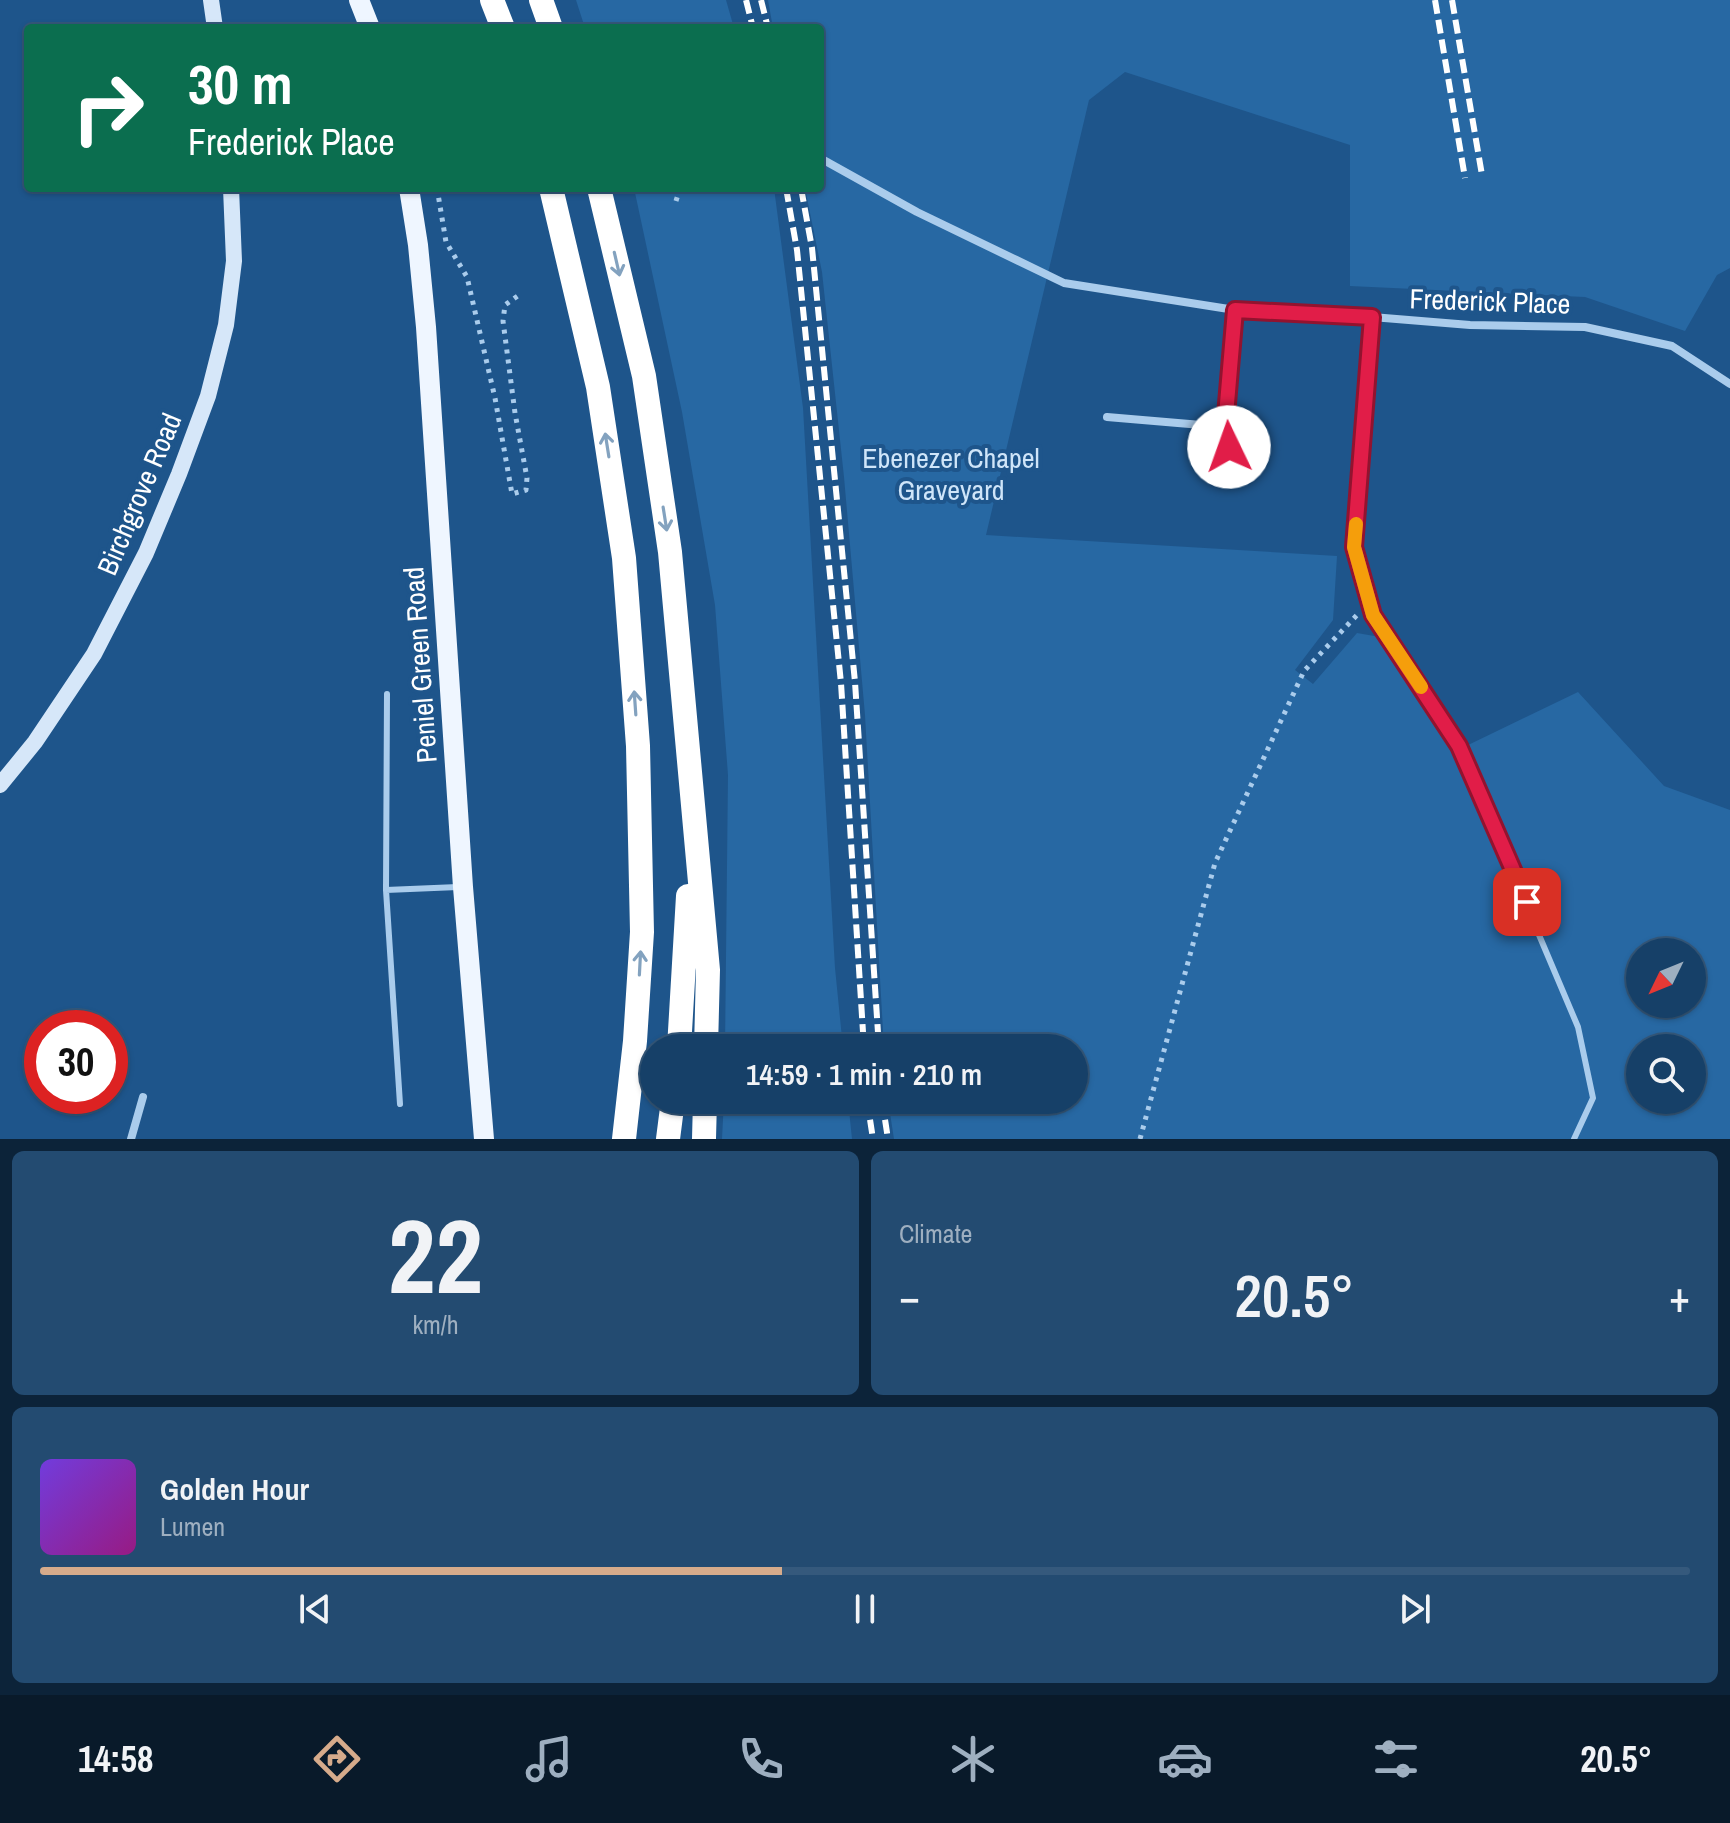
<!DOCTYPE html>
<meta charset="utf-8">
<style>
body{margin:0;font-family:"Archivo Narrow",sans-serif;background:#234b71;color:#f1f3f6;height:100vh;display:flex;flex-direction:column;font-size:30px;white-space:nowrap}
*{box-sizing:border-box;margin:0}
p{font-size:26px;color:#9eafc0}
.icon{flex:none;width:44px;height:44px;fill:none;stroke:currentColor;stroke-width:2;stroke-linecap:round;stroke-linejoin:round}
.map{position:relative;height:1139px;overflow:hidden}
.panel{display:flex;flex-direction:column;gap:12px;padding:12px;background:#0c2339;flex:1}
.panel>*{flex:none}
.banner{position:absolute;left:24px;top:24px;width:800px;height:168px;border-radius:8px;box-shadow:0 2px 6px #0004,0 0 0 2px #35597c;background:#0b6e4f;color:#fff;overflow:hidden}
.needle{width:52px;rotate:227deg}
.tools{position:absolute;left:1626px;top:938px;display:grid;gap:16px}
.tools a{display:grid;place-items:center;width:80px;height:80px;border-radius:50%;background:#164068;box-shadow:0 2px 6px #0004,0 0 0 2px #35597c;font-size:40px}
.speed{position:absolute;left:24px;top:1010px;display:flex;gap:16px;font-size:40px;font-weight:700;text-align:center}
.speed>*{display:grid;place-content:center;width:104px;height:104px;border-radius:50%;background:#164068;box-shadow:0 2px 6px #0004,0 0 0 2px #35597c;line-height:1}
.speed .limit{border:12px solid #d22;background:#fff;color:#111}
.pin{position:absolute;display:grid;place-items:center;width:68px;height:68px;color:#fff;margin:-34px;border-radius:16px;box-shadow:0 4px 12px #0006}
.me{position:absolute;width:88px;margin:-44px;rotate:357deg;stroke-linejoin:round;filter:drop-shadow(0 0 6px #0008)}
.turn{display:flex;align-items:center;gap:28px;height:168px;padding:0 32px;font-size:36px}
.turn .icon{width:104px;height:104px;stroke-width:2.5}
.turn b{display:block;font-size:56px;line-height:68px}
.big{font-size:60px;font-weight:600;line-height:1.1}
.panel .tile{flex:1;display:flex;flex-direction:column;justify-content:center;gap:12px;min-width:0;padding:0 28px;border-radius:12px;background:#234b71}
.panel .dial{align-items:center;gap:0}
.dial b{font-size:104px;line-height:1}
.song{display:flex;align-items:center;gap:24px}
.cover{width:96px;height:96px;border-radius:12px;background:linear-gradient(135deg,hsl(260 70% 55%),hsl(310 70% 35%))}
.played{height:8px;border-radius:4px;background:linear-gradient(90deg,#d6ab8b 45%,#35597c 45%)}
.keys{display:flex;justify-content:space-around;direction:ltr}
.heat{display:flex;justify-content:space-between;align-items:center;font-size:44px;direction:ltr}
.panel .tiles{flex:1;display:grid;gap:12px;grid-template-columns:1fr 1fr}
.tile:last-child{grid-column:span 2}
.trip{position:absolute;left:640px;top:1034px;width:448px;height:80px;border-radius:40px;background:#164068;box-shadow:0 2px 6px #0004,0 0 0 2px #35597c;font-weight:600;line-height:80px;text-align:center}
.tab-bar{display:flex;height:128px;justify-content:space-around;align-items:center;background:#091a2a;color:#9eafc0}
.tab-bar .icon{width:56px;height:56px}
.tab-bar .active{color:#d6ab8b}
.tab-bar b{font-size:36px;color:#f1f3f6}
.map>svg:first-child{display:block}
.green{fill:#2768a3;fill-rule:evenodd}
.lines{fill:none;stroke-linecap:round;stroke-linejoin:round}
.path{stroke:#aaccec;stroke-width:5;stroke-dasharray:4 6;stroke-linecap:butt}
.service{stroke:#aaccec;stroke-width:6}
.minor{stroke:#aaccec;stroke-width:8}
.secondary{stroke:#d6e7f9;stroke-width:16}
.primary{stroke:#eff6ff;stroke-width:20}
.motorway{stroke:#fff;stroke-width:24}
.rail{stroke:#fff;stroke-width:6;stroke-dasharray:14 6;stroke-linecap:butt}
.oneway{stroke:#83a2bf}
.route-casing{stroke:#92132f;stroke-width:20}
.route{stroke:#e11d48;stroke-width:14}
.slow{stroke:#f59e0b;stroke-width:14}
.labels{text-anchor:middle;stroke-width:8;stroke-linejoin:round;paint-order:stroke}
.street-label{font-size:28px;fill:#fff;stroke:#1e558b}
.park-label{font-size:28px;fill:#cfe5f9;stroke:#1e558b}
</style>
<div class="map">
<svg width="1730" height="1139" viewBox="0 0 1730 1139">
<rect width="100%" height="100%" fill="#1e558b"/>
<path class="green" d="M576,0H726L734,28H585Z
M768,0H1730V268L1717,275L1685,331L1585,297L1350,286V145L1125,72L1089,100L986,535L1337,556L1333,620L1295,670L1313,684L1357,633L1397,640L1464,747L1578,692L1664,786L1730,810V1139H894L888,1100H1074V1048H884L865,715L844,477L822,272L805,188H820V28H773ZM1640,952H1692V1004H1640ZM1640,1048H1692V1100H1640Z
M634,188H774L803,408L835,968L843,1048H725L728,775L715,605L682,412Z
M724,1100H848L852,1139H722Z"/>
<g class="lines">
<path class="path" d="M437,188L446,242L467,277L495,398L512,494L526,490L527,478L515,413L503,321L505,305L519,295
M676,201L680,188
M1140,1139L1215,863L1304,671L1357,615"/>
<path class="service" d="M1372,317L1354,547L1373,615L1459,746L1578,1027L1593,1098L1574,1139
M387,694L386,890L400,1104
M386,890L458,887"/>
<path class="minor" d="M820,158L917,212L1064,283L1235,310L1372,317L1470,325L1585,327L1672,346L1730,384
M1107,417L1225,427
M1233,467L1225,427L1235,310
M131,1139L143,1097"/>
<path class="secondary" d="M211,0L215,28
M0,785L35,742L94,654L146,553L179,474L208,396L226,325L234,261L231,188"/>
<path class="primary" d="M359,0L370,28
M409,188L418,245L426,327L463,887L484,1139"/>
<path class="motorway" d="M492,0L503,28
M541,0L551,28
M551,188L598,387L624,558L638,746L642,932L635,1041L624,1139
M599,188L644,376L670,552L708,970L706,1048
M679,1048L688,896
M668,1139L673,1100
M704,1139L705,1100"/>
<path class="rail" d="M746,0L753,28
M761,0L768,28
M1435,0L1465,178
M1452,0L1482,175
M786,188L797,250L841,683L864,1048
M801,188L812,248L855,682L879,1048
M867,1100L873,1139
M882,1100L888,1139"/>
</g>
<defs><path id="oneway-shaft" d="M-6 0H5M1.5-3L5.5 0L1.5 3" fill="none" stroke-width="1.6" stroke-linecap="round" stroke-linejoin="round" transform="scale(2)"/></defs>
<g class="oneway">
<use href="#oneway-shaft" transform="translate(617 264) rotate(77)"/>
<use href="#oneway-shaft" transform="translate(607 445) rotate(-99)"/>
<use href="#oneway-shaft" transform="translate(665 519) rotate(81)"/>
<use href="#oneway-shaft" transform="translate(635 703) rotate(-94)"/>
<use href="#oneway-shaft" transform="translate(640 963) rotate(-87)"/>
</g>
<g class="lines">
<g class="route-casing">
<path id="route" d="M1229,447L1225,427L1235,310L1372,317L1354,547L1373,615L1459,746L1527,902"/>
</g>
<use href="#route" class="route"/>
<path class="slow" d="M1356,524L1354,547L1373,615L1421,687"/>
</g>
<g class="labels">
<g class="street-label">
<text transform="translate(1490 301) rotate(2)" y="10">Frederick Place</text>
<text transform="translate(139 494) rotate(-67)" y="10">Birchgrove Road</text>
<text transform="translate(420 665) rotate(-94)" y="10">Peniel Green Road</text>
</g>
<g class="park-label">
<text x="951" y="468">Ebenezer Chapel<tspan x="951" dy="32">Graveyard</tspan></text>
</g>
</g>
</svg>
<div class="tools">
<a><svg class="needle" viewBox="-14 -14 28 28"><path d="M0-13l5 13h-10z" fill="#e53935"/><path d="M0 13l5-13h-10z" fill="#9eafc0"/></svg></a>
<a><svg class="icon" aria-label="search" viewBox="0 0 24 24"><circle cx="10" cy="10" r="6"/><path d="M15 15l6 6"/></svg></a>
</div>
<div class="speed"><div class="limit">30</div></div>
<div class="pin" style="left:1527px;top:902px;background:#d93025"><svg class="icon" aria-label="arrive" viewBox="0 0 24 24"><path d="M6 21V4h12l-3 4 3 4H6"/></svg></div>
<svg class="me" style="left:1229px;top:447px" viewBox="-20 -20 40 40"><circle r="19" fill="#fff"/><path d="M0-13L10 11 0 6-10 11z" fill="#e11d48"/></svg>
<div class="trip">14:59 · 1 min · 210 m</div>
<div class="banner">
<div class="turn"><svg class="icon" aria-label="right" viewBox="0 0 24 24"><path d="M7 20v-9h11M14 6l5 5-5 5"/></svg><div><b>30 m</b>Frederick Place</div></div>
</div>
</div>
<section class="panel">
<div class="tiles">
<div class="tile dial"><b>22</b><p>km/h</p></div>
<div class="tile"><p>Climate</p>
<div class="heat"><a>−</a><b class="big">20.5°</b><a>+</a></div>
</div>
<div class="tile">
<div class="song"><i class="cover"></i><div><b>Golden Hour</b><p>Lumen</p></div></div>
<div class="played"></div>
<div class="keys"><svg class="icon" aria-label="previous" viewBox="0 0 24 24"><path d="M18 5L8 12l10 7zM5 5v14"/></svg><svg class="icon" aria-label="pause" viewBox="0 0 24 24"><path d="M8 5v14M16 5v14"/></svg><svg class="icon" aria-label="next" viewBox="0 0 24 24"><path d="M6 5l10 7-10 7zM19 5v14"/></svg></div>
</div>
</div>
</section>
<nav class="tab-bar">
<b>14:58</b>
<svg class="icon active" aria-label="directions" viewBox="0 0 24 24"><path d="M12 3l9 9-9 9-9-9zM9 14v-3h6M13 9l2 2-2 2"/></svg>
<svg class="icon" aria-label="music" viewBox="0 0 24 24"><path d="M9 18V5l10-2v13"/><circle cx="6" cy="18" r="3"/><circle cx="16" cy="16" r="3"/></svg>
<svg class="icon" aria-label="phone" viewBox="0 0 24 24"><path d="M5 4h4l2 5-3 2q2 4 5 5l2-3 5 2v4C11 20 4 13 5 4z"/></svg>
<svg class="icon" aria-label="climate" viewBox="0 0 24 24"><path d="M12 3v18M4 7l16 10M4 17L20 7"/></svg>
<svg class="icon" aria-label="car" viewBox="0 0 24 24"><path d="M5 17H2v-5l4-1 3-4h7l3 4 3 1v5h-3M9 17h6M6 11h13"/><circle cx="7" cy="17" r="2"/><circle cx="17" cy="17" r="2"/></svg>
<svg class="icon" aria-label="filters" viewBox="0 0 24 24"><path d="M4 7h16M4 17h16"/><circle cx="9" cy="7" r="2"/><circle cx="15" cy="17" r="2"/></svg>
<b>20.5°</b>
</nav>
